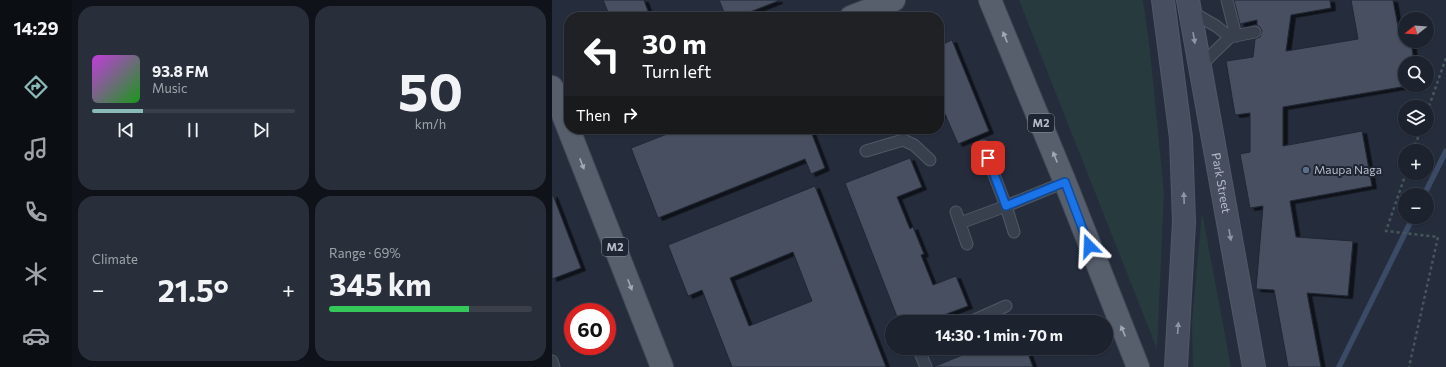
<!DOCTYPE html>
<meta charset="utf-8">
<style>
body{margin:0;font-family:Commissioner,sans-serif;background:#292f3a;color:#f1f3f6;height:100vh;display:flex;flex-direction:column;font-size:15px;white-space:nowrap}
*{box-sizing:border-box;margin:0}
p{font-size:13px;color:#a0a4aa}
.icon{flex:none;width:22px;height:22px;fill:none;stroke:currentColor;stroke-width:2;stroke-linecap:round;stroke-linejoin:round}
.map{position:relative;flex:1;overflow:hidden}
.panel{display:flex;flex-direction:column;gap:6px;padding:6px;background:#0f1319;width:480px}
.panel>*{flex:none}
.hud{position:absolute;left:12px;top:12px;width:380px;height:122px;border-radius:16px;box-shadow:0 1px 3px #0004,0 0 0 1px #3a3f4a;background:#202124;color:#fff;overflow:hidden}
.needle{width:26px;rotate:253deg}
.fabs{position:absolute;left:846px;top:12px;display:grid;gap:8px}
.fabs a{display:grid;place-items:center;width:36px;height:36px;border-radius:50%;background:#1c222e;box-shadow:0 1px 3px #0004,0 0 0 1px #3a3f4a;font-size:20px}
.speed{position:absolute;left:12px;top:303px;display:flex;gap:8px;font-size:20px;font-weight:700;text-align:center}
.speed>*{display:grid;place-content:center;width:52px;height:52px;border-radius:50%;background:#1c222e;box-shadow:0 1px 3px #0004,0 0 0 1px #3a3f4a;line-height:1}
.speed .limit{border:6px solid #d22;background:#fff;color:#111}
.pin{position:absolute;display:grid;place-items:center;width:34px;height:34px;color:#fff;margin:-17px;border-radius:8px;box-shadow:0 2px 6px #0006}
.me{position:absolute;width:44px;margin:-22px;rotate:339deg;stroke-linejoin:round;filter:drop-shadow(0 0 3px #0008)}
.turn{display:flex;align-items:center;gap:14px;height:84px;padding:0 12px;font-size:18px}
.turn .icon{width:52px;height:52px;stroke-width:2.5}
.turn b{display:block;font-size:28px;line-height:34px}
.then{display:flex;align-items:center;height:38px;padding:0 12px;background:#0003;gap:8px;font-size:15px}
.big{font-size:30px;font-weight:700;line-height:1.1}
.panel .widget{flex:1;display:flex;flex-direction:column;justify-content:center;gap:6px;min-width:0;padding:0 14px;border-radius:16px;background:#292f3a}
.panel .dial{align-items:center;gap:0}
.dial b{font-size:52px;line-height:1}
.song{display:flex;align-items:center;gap:12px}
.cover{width:48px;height:48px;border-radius:6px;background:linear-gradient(135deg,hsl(290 70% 55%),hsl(120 70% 35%))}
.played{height:4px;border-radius:2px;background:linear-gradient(90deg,#8bbbb9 25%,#3a3f4a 25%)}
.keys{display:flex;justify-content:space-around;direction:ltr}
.heat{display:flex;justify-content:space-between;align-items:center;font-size:22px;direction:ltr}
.charge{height:6px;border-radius:3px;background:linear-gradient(90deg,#34c759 69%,#3a3f4a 0)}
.panel .tiles{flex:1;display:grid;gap:6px;grid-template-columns:repeat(2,1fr)}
.trip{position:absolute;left:333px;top:315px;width:228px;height:40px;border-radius:20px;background:#1c222e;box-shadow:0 1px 3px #0004,0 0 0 1px #3a3f4a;font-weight:700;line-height:40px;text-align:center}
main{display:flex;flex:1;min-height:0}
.menu{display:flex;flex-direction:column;width:72px;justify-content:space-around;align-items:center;background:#0b0e12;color:#a0a4aa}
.menu .icon{width:28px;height:28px}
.menu .on{color:#8bbbb9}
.menu b{font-size:18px;color:#f1f3f6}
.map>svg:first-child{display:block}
.green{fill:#273a3e}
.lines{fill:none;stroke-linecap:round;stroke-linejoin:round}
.stream{stroke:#3b4a65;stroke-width:5.5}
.building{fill:#465061;stroke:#202734;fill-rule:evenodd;filter:url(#shadow)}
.lane-casing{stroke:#515865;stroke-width:13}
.secondary-casing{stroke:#515865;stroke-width:24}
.primary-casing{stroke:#424956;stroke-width:24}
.path{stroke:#45575b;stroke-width:2.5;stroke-dasharray:3 3;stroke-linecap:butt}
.lane{stroke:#39404d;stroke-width:11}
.secondary{stroke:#474e60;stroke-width:22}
.primary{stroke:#575f6d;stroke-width:22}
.oneway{fill:#a2a9b6}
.oneway2{fill:#8e95a4}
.route-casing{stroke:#114b97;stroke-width:10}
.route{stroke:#1a73e8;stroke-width:7}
.service-dot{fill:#5c6f8a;stroke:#1e2532;stroke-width:1.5}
.labels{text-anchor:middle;stroke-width:4;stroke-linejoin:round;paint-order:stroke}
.shield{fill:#1e2532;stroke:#888e9b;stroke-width:1}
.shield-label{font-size:11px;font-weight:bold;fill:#b5bbc8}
.poi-label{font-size:12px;fill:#b5bbc8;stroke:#1e2532;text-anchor:start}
.street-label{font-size:12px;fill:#b5bbc8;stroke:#1e2532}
</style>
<main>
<nav class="menu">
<b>14:29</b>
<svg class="icon on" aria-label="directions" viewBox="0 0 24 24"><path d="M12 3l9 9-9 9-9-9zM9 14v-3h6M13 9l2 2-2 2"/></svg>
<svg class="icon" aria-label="music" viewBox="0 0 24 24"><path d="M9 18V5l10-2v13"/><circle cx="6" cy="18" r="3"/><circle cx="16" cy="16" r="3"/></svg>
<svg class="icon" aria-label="phone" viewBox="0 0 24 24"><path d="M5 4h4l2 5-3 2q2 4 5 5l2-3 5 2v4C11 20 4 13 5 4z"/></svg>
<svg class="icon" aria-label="climate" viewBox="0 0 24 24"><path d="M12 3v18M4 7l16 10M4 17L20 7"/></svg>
<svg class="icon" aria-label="car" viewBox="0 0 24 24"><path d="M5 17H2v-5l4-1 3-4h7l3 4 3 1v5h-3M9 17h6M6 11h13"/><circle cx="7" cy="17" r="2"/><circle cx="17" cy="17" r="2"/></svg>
</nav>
<section class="panel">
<div class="tiles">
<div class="widget">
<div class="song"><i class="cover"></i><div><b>93.8 FM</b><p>Music</p></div></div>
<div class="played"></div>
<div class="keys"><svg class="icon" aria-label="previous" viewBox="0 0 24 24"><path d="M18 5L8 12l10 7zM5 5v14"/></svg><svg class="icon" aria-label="pause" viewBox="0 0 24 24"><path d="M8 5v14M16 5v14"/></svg><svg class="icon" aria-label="next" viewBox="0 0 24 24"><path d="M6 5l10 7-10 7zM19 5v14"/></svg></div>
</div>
<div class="widget dial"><b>50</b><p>km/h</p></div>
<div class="widget"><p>Climate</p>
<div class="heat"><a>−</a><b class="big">21.5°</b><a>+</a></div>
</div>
<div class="widget"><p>Range · 69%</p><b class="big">345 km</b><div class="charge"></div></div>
</div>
</section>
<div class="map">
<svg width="894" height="367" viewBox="0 0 894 367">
<defs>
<filter id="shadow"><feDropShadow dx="4.5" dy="2.5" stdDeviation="0" flood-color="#0009"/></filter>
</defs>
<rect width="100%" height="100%" fill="#252d3d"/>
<path class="green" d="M467,0H591L598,51L612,193L605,349Z
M650,212L679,367H641L640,324Z"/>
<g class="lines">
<path class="stream" d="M872,195L894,151
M787,367L861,217"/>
</g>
<path class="building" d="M51,0H92L98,17H58Z
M167,0H226V1L185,17H174Z
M682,0H778L779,8L739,15L734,51L806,39L799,0H841L847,32L853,31V41H859L862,63H853V85H861L731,107V146L810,131L820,186L738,201L744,237L801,241L796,296L755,293L769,367H736L722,290L704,289L711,206L698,208L688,154L698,152V113L683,115L674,61L701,57L703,39L708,37L710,31L708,27L705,25V20L688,24Z
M400,40L437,131L406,144L393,114L387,116V46Z
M128,129H258L273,168L259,174L253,159L106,218L79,148Z
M358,158L370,187L345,197L358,229L361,227L372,254L369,255L381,285L404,276L416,306L373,322H347L293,183Z
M263,186L334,367H180L150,290L136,296L116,245ZM241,252L260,301L197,326L178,278Z
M0,195H1L29,268L0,279Z
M416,348H474L481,367H381L418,352Z"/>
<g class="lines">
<g class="lane-casing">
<path id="lane" d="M675,0L684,36
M638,11L664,26L678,37
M648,66L678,37L703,32
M431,146L454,206L462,232
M314,151L351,140L362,145L378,160
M404,212L415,244
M408,223L454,206L513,182
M418,322L454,306
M366,348L374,367
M0,361L2,367"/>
</g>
<g class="secondary-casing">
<g id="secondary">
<path d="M611,0L629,138L632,222L624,367"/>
<path id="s1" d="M636,0L702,367"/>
</g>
</g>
<g class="primary-casing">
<path id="primary" d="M438,0L513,182L586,367
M299,17L342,0
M0,87L110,367"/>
</g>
<path class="path" d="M875,112L894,58
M861,151L869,129
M854,173L834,231L886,237L857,367"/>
<use href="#lane" class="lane"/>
<use href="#secondary" class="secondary"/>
<use href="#primary" class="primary"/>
</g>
<defs><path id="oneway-solid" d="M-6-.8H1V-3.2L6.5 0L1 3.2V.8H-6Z"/></defs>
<g class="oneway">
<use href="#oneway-solid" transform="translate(453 37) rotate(-112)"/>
<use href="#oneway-solid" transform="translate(503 157) rotate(-112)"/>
<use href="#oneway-solid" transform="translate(30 164) rotate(69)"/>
<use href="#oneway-solid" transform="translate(78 285) rotate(69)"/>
<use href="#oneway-solid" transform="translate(571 331) rotate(-112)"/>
</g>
<g class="oneway2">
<use href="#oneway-solid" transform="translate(642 38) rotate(80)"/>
<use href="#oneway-solid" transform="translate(632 198) rotate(-92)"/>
<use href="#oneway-solid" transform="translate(678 235) rotate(80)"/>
<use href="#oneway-solid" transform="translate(626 328) rotate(-86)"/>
</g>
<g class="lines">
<g class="route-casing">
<path id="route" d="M436,158L454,206L513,182L537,246"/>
</g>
<use href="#route" class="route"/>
</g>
<circle class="service-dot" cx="754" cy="170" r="4"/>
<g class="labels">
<g class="shield">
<rect x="476" y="114" width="26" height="18" rx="3"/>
<rect x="50" y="238" width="26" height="18" rx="3"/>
</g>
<g class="shield-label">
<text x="489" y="127">M2</text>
<text x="63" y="251">M2</text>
</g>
<g class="poi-label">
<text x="762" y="174">Maupa Naga</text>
</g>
<g class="street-label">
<text dy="4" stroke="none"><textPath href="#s1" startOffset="186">Park Street</textPath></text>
</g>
</g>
</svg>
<div class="fabs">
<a><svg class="needle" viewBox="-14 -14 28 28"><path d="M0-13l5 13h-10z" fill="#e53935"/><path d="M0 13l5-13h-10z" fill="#a0a4aa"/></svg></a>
<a><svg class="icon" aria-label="search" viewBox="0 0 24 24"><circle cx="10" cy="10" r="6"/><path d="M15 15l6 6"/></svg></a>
<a><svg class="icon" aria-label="layers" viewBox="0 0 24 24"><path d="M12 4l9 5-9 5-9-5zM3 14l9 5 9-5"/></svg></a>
<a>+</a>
<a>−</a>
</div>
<div class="speed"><div class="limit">60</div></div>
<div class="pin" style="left:436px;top:158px;background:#d93025"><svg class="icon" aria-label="arrive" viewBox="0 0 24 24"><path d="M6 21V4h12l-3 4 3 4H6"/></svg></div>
<svg class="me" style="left:537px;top:246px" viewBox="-20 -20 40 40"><path d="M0-17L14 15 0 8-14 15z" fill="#1a73e8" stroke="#fff" stroke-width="4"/></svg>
<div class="trip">14:30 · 1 min · 70 m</div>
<div class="hud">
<div class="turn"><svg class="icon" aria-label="left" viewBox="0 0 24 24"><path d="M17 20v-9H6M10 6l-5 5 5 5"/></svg><div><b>30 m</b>Turn left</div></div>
<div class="then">Then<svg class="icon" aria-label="right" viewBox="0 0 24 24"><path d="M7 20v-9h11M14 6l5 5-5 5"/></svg></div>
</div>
</div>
</main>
